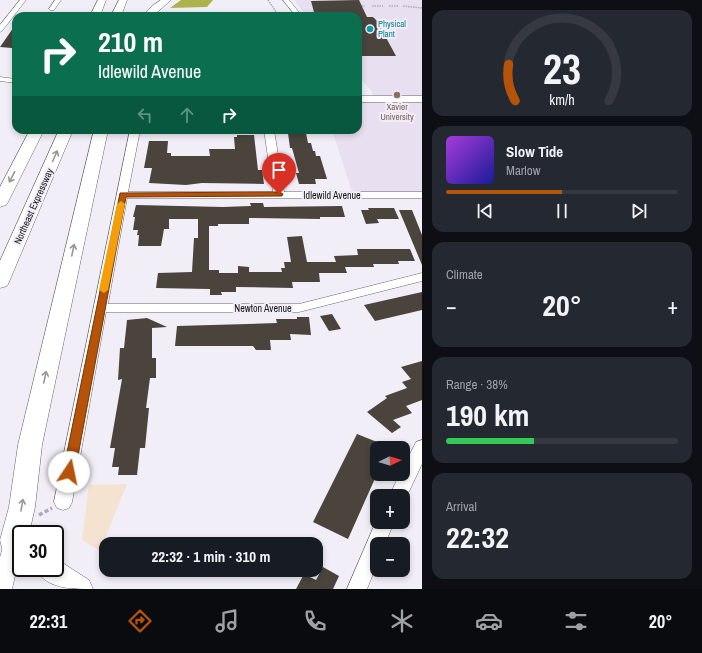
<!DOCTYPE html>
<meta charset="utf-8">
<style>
body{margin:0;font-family:"Archivo Narrow",sans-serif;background:#242831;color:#f1f3f6;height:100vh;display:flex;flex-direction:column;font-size:15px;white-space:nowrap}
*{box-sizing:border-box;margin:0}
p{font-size:13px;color:#9ea1a6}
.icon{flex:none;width:22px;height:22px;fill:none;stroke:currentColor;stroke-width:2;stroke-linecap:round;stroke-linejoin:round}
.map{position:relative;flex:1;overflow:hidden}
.side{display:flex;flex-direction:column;gap:10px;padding:10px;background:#0d0f14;width:280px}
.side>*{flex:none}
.hud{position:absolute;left:12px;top:12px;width:350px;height:122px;border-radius:12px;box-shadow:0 2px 6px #0003;background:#0b6e4f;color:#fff;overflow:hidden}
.needle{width:26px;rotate:85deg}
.buttons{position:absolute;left:370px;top:441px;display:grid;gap:8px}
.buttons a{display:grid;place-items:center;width:40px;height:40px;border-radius:8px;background:#171b24;box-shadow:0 2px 6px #0003;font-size:20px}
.speed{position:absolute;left:12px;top:525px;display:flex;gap:8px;font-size:20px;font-weight:700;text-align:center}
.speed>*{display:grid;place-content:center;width:52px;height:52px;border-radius:50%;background:#171b24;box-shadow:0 2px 6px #0003;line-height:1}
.speed .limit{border:2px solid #111;border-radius:6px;background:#fff;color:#111}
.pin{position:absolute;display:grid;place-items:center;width:34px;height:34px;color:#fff;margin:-41px -17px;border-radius:50% 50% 50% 0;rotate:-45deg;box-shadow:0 0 4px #0007}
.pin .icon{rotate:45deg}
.me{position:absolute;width:44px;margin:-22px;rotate:11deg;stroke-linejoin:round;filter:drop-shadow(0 0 3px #0008)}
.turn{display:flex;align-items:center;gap:14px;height:84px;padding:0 20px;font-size:18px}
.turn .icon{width:52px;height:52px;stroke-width:2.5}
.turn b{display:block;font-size:28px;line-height:34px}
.lanes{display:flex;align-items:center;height:38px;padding:0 20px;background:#0003;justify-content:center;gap:20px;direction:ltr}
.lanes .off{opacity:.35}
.big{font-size:30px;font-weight:800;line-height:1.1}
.side .tile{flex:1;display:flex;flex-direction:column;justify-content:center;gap:6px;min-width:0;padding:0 14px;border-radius:12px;background:#242831}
.side .dial{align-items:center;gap:0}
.dial svg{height:104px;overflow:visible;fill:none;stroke:#363941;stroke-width:7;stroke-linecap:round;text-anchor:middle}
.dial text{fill:#f1f3f6;stroke:none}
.song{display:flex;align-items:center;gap:12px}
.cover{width:48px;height:48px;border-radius:6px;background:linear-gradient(135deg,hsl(280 70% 55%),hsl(240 70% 35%))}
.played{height:4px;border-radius:2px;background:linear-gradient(90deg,#b45309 50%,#363941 50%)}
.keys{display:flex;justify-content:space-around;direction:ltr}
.heat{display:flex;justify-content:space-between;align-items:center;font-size:22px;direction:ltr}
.charge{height:6px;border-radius:3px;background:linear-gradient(90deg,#34c759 38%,#363941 0)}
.trip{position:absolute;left:99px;top:537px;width:224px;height:40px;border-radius:12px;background:#171b24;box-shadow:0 2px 6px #0003;font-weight:800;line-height:40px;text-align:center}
.tabs{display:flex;height:64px;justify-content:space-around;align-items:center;background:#090b0e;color:#9ea1a6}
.tabs .icon{width:28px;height:28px}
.tabs .current{color:#b45309}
.tabs b{font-size:18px;color:#f1f3f6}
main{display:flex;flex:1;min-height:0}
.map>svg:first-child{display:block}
.industrial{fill:#f5e3d2}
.built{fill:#e8e0f0}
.forest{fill:#abb34c}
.building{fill:#4a443d}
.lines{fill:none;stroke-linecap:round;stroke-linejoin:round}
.minor-casing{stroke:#67636b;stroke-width:1}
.major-casing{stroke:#67636b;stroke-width:1}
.highway-casing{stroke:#67636b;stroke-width:1}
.path-far1{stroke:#aeaab2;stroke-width:1.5;stroke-dasharray:1.5 1;stroke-linecap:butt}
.path{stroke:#aeaab2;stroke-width:3.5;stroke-dasharray:4 2.5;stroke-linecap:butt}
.minor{fill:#fff;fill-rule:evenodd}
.major{fill:#fff;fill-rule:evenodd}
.highway{fill:#fff;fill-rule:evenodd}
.oneway{stroke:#979698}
.route{fill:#b45309;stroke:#753606}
.slow{fill:#f59e0b}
.culture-dot{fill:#0f9aa8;stroke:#f2eef7;stroke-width:1.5}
.education-dot{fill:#8d6e63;stroke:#f2eef7;stroke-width:1.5}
.labels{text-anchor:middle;stroke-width:4;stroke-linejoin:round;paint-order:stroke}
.far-culture-label{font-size:9px;fill:#0d838f;stroke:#f2eef7;text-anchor:start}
.far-education-label{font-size:9px;fill:#785e54;stroke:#f2eef7}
.street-label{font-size:10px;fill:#181619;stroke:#f2eef7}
</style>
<main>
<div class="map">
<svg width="422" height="589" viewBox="0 0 422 589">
<rect width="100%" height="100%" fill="#f2eef7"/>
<path class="industrial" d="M127,484L100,551L82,540L89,485Z"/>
<path class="built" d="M294,0H422V195H353L332,130H358V99L374,98L371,90L358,76V16H307Z"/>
<path class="forest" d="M181,0H213L207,7L170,8Z"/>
<path class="building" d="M359,0L367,17H373L377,21L396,56H358V16H315L311,1Z
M16,24V42L12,48L0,47Z
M288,133H306L308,143H311L313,151H315L316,156H320L327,179H315L316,184H299L296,173H299L292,148H290Z
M237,135H254L258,170H262L264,184L202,183L186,185L149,183L152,168H144L149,141H168L167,153H171V156H210L209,149H235L234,137H237Z
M250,203H263L264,207L342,206L345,217H320V219L249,218V224H218V226H209V270H219V273H238V266L249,267V272H282L281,268H285L284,262H291L287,237L302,236L307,262H336L334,256L358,255L357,249H410L415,261H398L399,264H373L374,267H345L347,273H319L320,282H292L293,288L236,287V292H221L222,295H210V289H208L156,288L158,273L192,272L194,238H198V219H169V229H164L161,246H138L139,235H137L138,230H133L135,217H133L136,205L223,207L251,206Z
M368,208H394L399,219H377L379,223L366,224L361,210H369Z
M399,210H412L422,235V265Z
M422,292V310L375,321L364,305Z
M332,314L341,329L329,331L320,316Z
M297,317H309L311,335L290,334L291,340H270L271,350H256L253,346H175L177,326L277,323L276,319H297Z
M147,318L167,327L152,328V358H156V378H150L146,408H149L145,448H140L137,475H118L119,467H112L115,448H110L122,379L118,380L120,348H124L127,320Z
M422,361V400L406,406L412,413L393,420L401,427L392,433L367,412L387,398L385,396L407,388L402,382L411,379L401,367Z
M357,434L377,442V474L348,539L313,522Z
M323,567L339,576L333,589H296L304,574L316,580Z"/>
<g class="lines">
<g class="minor-casing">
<path id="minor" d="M20,0H26L2,31L0,32V25Z
M55,0H61L54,10H50L49,9Z
M283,0H289L302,16H296Z
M0,77L16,79V83L0,81Z
M358,96H422V102H358Z
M130,130H140L128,192H273L264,130H274L284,192H422V198H127L108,304H299L422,273V281L299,312H106L72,502L69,508L63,510L57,508L54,502Z
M422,440V464L404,502L403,496H389L400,474H403V468L416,442Z
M377,519V522H394L385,544H377V564L367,589H347Z
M13,534L20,537L21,549L12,589H0V557L6,537Z"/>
</g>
<g class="major-casing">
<path id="major" d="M55,558L89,580L93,589C70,589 46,589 35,568H55Z"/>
</g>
<g class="highway-casing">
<path id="highway" d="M98,0H106L100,16H90Z
M119,0H127L121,16H111Z
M161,0H171L153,16H143L152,6Z
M30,130H44L8,202L6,205L0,207V187Z
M59,130H73L9,282L7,286L0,288V261Z
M94,130H108L42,445L35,507L29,534H21V553L13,556L3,552L0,540L9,507L18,445Z"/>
</g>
<path class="path-far1" d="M268,0L279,16
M362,6H365
M372,6H383
M389,6H398
M403,6L422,8"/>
<path class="path" d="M39,515L52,508"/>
<use href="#minor" class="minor"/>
<use href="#major" class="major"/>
<use href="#highway" class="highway"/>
</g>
<defs><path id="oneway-shaft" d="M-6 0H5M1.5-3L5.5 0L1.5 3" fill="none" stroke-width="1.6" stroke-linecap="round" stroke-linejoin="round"/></defs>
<g class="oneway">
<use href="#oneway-shaft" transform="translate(55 156) rotate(-66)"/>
<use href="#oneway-shaft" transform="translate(12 177) rotate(117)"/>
<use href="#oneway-shaft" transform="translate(73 250) rotate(-78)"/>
<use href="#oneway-shaft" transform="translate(45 377) rotate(-78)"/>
<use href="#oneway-shaft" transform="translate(22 505) rotate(-80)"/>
</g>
<path class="route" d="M279,192L283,194L282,196L126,197L75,472L73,476L69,478L65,476L63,472L120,193Z"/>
<path class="slow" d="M121,201L125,204L108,290L104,293L99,290L117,204Z"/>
<circle class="culture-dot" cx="370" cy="29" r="4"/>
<circle class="education-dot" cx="397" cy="95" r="4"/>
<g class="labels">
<g class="far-culture-label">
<text x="378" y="27">Physical<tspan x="378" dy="10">Plant</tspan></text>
</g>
<g class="far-education-label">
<text x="397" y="110">Xavier<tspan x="397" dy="10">University</tspan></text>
</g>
<g class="street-label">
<text x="332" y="199">Idlewild Avenue</text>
<text transform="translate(33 206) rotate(-66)" y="4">Northeast Expressway</text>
<text x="263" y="312">Newton Avenue</text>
</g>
</g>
</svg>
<div class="buttons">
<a><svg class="needle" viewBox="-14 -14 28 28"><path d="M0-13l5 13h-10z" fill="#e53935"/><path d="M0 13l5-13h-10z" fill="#9ea1a6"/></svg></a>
<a>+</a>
<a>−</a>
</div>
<div class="speed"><div class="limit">30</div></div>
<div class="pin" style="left:279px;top:194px;background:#d93025"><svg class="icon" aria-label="arrive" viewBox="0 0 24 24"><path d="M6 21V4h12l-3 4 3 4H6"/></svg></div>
<svg class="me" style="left:69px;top:472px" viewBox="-20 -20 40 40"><circle r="19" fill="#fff"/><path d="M0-13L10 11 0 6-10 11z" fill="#b45309"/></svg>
<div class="trip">22:32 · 1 min · 310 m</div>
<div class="hud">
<div class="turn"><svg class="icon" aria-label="right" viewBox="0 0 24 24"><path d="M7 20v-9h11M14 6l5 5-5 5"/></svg><div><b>210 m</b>Idlewild Avenue</div></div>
<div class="lanes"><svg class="icon off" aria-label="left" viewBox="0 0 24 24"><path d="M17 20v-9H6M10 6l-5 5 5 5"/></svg><svg class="icon off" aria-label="ahead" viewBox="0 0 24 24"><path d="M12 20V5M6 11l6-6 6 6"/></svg><svg class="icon" aria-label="right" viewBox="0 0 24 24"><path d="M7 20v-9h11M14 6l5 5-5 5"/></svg></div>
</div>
</div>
<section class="side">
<div class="tile dial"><svg viewBox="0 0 100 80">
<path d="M14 69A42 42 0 1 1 86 69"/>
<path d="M14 69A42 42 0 0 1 9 41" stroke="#b45309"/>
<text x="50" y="56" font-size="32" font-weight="700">23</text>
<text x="50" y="72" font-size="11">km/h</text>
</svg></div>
<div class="tile">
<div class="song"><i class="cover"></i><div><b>Slow Tide</b><p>Marlow</p></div></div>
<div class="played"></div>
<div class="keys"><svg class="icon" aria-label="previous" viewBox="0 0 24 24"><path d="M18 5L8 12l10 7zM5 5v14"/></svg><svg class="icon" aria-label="pause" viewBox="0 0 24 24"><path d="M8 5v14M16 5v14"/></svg><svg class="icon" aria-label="next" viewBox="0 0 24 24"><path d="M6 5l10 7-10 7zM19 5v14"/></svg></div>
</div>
<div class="tile"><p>Climate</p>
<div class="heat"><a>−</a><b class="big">20°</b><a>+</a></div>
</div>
<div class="tile"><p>Range · 38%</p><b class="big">190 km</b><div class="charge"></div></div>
<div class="tile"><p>Arrival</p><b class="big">22:32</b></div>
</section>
</main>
<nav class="tabs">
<b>22:31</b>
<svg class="icon current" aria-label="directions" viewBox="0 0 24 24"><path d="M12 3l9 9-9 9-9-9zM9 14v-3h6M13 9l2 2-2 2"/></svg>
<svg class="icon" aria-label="music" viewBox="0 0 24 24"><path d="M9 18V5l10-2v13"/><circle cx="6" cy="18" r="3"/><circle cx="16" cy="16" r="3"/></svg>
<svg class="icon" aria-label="phone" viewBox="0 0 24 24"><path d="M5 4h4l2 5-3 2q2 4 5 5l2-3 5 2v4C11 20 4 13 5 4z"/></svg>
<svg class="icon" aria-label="climate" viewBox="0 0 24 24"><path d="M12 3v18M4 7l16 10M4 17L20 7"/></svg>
<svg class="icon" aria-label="car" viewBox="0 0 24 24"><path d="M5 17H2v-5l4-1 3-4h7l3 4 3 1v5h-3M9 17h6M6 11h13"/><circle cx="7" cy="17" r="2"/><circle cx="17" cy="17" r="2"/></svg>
<svg class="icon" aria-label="filters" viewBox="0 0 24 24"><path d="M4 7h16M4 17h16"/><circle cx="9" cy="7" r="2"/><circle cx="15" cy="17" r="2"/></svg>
<b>20°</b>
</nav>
